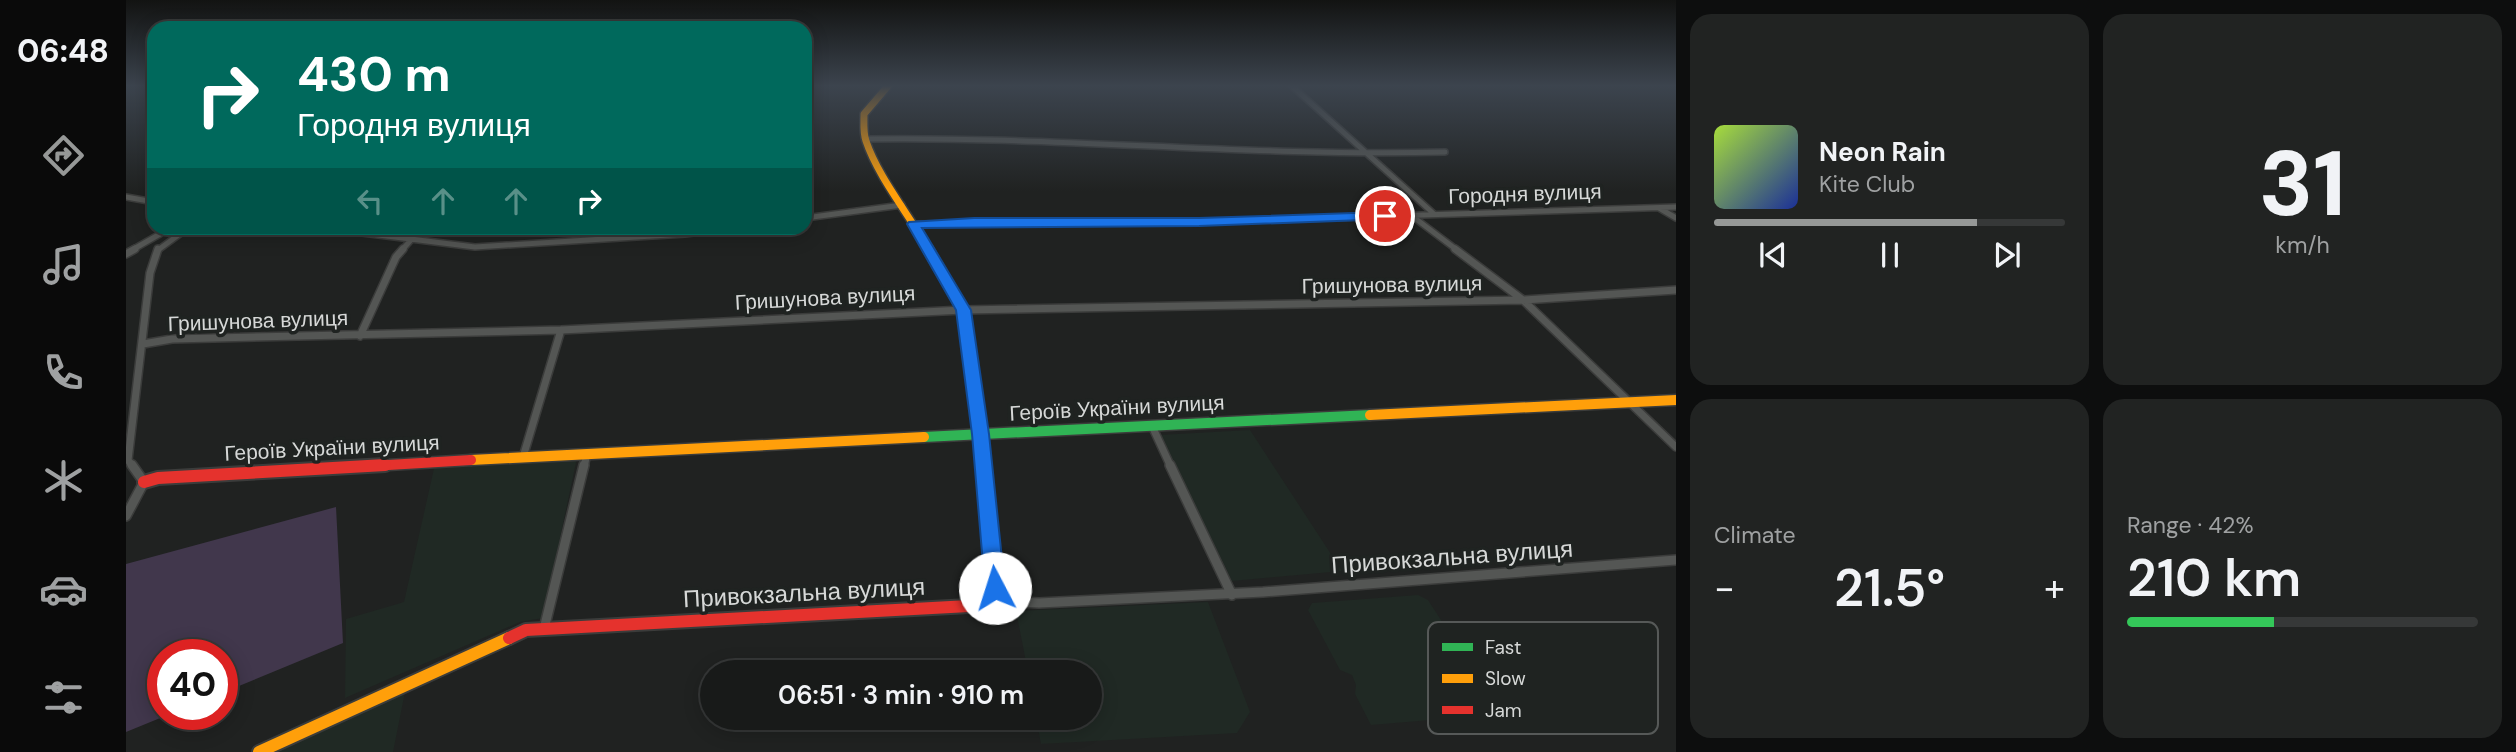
<!DOCTYPE html>
<meta charset="utf-8">
<style>
body{margin:0;font-family:"DM Sans",sans-serif;background:#212322;color:#f1f3f6;height:100vh;display:flex;flex-direction:column;font-size:26px;white-space:nowrap}
*{box-sizing:border-box;margin:0}
p{font-size:23px;color:#9fa1a2}
.icon{flex:none;width:38px;height:38px;fill:none;stroke:currentColor;stroke-width:2;stroke-linecap:round;stroke-linejoin:round}
.map{position:relative;flex:1;overflow:hidden}
.sheet{display:flex;flex-direction:column;gap:14px;padding:14px;background:#0d0e0e;width:840px}
.sheet>*{flex:none}
.top-card{position:absolute;left:21px;top:21px;width:665px;height:214px;border-radius:21px;box-shadow:0 4px 18px #0003,0 0 0 2px #363838;background:#00695c;color:#fff;overflow:hidden}
.speed{position:absolute;left:21px;top:639px;display:flex;gap:14px;font-size:35px;font-weight:700;text-align:center}
.speed>*{display:grid;place-content:center;width:91px;height:91px;border-radius:50%;background:#181a19;box-shadow:0 4px 18px #0003,0 0 0 2px #363838;line-height:1}
.speed .limit{border:10px solid #d22;background:#fff;color:#111}
.pin{position:absolute;display:grid;place-items:center;width:60px;height:60px;color:#fff;margin:-30px;border:4px solid #fff;border-radius:50%;box-shadow:0 2px 7px #0007}
.me{position:absolute;width:77px;margin:-38px;rotate:355deg;stroke-linejoin:round;filter:drop-shadow(0 0 5px #0008)}
.turn{display:flex;align-items:center;gap:24px;height:147px;padding:0 35px;font-size:32px}
.turn .icon{width:91px;height:91px;stroke-width:2.5}
.turn b{display:block;font-size:49px;line-height:60px}
.lanes{display:flex;align-items:center;height:66px;padding:0 35px;background:#0003;justify-content:center;gap:35px;direction:ltr}
.lanes .off{opacity:.35}
.big{font-size:52px;font-weight:600;line-height:1.1}
.sheet .card{flex:1;display:flex;flex-direction:column;justify-content:center;gap:10px;min-width:0;padding:0 24px;border-radius:21px;background:#212322}
.sheet .dial{align-items:center;gap:0}
.dial b{font-size:91px;line-height:1}
.song{display:flex;align-items:center;gap:21px}
.cover{width:84px;height:84px;border-radius:10px;background:linear-gradient(135deg,hsl(80 70% 55%),hsl(230 70% 35%))}
.played{height:7px;border-radius:4px;background:linear-gradient(90deg,#969897 75%,#363838 75%)}
.keys{display:flex;justify-content:space-around;direction:ltr}
.heat{display:flex;justify-content:space-between;align-items:center;font-size:38px;direction:ltr}
.charge{height:10px;border-radius:5px;background:linear-gradient(90deg,#34c759 42%,#363838 0)}
.sheet .tiles{flex:1;display:grid;gap:14px;grid-template-columns:repeat(2,1fr)}
.trip{position:absolute;left:574px;top:660px;width:402px;height:70px;border-radius:35px;background:#181a19;box-shadow:0 4px 18px #0003,0 0 0 2px #363838;font-weight:600;line-height:70px;text-align:center}
main{display:flex;flex:1;min-height:0}
.tabs{display:flex;flex-direction:column;width:126px;justify-content:space-around;align-items:center;background:#0a0a0a;color:#9fa1a2}
.tabs .icon{width:49px;height:49px}
.tabs .selected{color:#969897}
.tabs b{font-size:32px;color:#f1f3f6}
.map>svg:first-child{display:block}
.built{fill:#202924}
.green{fill:#41374c}
.lines{fill:none;stroke-linecap:round;stroke-linejoin:round}
.street-far2-casing{stroke:#3b3c3b;stroke-width:8}
.street-far1-casing{stroke:#3b3c3b;stroke-width:10}
.street-casing{stroke:#3b3c3b;stroke-width:12}
.fast-casing{stroke:#3b3c3b;stroke-width:13}
.slow-far2-casing{stroke:#3b3c3b;stroke-width:10}
.slow-far1-casing{stroke:#3b3c3b;stroke-width:13}
.slow-casing{stroke:#3b3c3b;stroke-width:16}
.jam-far1-casing{stroke:#3b3c3b;stroke-width:13}
.jam-casing{stroke:#3b3c3b;stroke-width:16}
.street-far2{stroke:#545654;stroke-width:5}
.street-far1{stroke:#545654;stroke-width:7}
.street{stroke:#545654;stroke-width:9}
.fast{stroke:#30b455;stroke-width:10}
.slow-far2{stroke:#ff9f0a;stroke-width:7}
.slow-far1{stroke:#ff9f0a;stroke-width:10}
.slow{stroke:#ff9f0a;stroke-width:12}
.jam-far1{stroke:#e5322d;stroke-width:10}
.jam{stroke:#e5322d;stroke-width:12}
.route{fill:#1a73e8;stroke:#114b97;stroke-width:2}
.labels{text-anchor:middle;stroke-width:7;stroke-linejoin:round;paint-order:stroke}
.street-label{font-size:21px;fill:#d6d8d7;stroke:#1f2321}
.near-street-label{font-size:24px;fill:#d6d8d7;stroke:#1f2321}
.key{fill:#1f2321;stroke:#565958;stroke-width:2}
.key-label{font-size:19px;fill:#d6d8d7}
</style>
<main>
<nav class="tabs">
<b>06:48</b>
<svg class="icon selected" aria-label="directions" viewBox="0 0 24 24"><path d="M12 3l9 9-9 9-9-9zM9 14v-3h6M13 9l2 2-2 2"/></svg>
<svg class="icon" aria-label="music" viewBox="0 0 24 24"><path d="M9 18V5l10-2v13"/><circle cx="6" cy="18" r="3"/><circle cx="16" cy="16" r="3"/></svg>
<svg class="icon" aria-label="phone" viewBox="0 0 24 24"><path d="M5 4h4l2 5-3 2q2 4 5 5l2-3 5 2v4C11 20 4 13 5 4z"/></svg>
<svg class="icon" aria-label="climate" viewBox="0 0 24 24"><path d="M12 3v18M4 7l16 10M4 17L20 7"/></svg>
<svg class="icon" aria-label="car" viewBox="0 0 24 24"><path d="M5 17H2v-5l4-1 3-4h7l3 4 3 1v5h-3M9 17h6M6 11h13"/><circle cx="7" cy="17" r="2"/><circle cx="17" cy="17" r="2"/></svg>
<svg class="icon" aria-label="filters" viewBox="0 0 24 24"><path d="M4 7h16M4 17h16"/><circle cx="9" cy="7" r="2"/><circle cx="15" cy="17" r="2"/></svg>
</nav>
<div class="map">
<svg width="1550" height="752" viewBox="0 0 1550 752">
<rect width="100%" height="100%" fill="#202221"/>
<path class="built" d="M1124,430L1216,571L1106,581L1034,435Z
M451,458L417,618L394,622L219,698L220,619L278,602L309,464Z
M1292,595L1302,600L1376,714L1245,725L1229,694L1230,685L1226,675L1214,670L1182,610L1186,603Z
M1082,602L1124,712L1111,733L915,744L910,718H964V672H902L890,611Z
M279,692L267,752H149Z"/>
<path class="green" d="M210,507L217,643L96,693V654H37V714H44L0,732V564Z"/>
<g class="lines">
<g class="street-far2-casing">
<path id="street-far2" d="M1166,86L1308,214
M739,139C933,136 1125,157 1319,152
M0,197L28,202
M1533,208L1550,218
M1286,216L1331,250
M679,218L776,205
M788,224L1073,222L1550,207
M196,228L349,247L559,234L608,228
M6,250L34,234L39,228
M32,250L62,228
M276,250L284,241"/>
</g>
<g class="street-far1-casing">
<path id="street-far1" d="M1329,249L1397,300L1550,447
M0,254L9,249
M234,336L270,257L277,249
M17,344L46,339L435,330L837,310L1397,300L1550,290
M1026,426L1045,467
M397,457L435,330
M7,467L2,460L24,273L32,249
M458,467L461,454"/>
</g>
<g class="street-casing">
<path id="street" d="M1044,465L1106,595
M0,516L18,482L6,465
M862,600L913,603L1137,592L1550,560
M418,629L458,465"/>
</g>
<g class="fast-casing">
<path id="fast" d="M798,437L1244,415"/>
</g>
<g class="slow-far2-casing">
<path id="slow-far2" d="M762,86L738,114C738,123 737,133 740,141C752,177 784,216 803,250"/>
</g>
<g class="slow-far1-casing">
<path id="slow-far1" d="M802,249L837,310L858,467
M1244,415L1550,400
M345,460L798,437"/>
</g>
<g class="slow-casing">
<path id="slow" d="M843,606L859,601L869,588L858,465
M133,752L383,638"/>
</g>
<g class="jam-far1-casing">
<path id="jam-far1" d="M229,467L345,460"/>
</g>
<g class="jam-casing">
<path id="jam" d="M18,482L32,478L259,465
M383,638L400,630L843,606"/>
</g>
<use href="#street-far2" class="street-far2"/>
<use href="#street-far1" class="street-far1"/>
<use href="#street" class="street"/>
<use href="#fast" class="fast"/>
<use href="#slow-far2" class="slow-far2"/>
<use href="#slow-far1" class="slow-far1"/>
<use href="#slow" class="slow"/>
<use href="#jam-far1" class="jam-far1"/>
<use href="#jam" class="jam"/>
</g>
<linearGradient id="sky" x2="0" y2="1"><stop stop-color="#121312"/><stop offset="0.45" stop-color="#3c444e"/><stop offset="1" stop-color="#3c444e" stop-opacity="0"/></linearGradient>
<rect width="1550" height="191" fill="url(#sky)"/>
<path class="route" d="M1259,212L1265,216L1264,219L1073,226L796,228L845,310L863,434L879,588L876,594L869,597L862,594L859,588L846,434L830,310L781,224L783,222L848,218H1073Z"/>
<g class="labels">
<g class="street-label">
<text transform="translate(1399 194) rotate(-2)" y="7">Городня вулиця</text>
<text transform="translate(1266 285) rotate(-1)" y="7">Гришунова вулиця</text>
<text transform="translate(699 298) rotate(-3)" y="7">Гришунова вулиця</text>
<text transform="translate(132 321) rotate(-2)" y="7">Гришунова вулиця</text>
<text transform="translate(991 408) rotate(-3)" y="7">Героїв України вулиця</text>
<text transform="translate(206 448) rotate(-3)" y="7">Героїв України вулиця</text>
</g>
<g class="near-street-label">
<text transform="translate(1326 557) rotate(-4)" y="8">Привокзальна вулиця</text>
<text transform="translate(678 593) rotate(-3)" y="8">Привокзальна вулиця</text>
</g>
</g>
<rect x="1302" y="622" width="230" height="112" rx="10" class="key"/>
<rect x="1316" y="643" width="31" height="8" fill="#30b455"/>
<rect x="1316" y="674" width="31" height="9" fill="#ff9f0a"/>
<rect x="1316" y="706" width="31" height="8" fill="#e5322d"/>
<g class="key-label">
<text x="1359" y="654">Fast</text>
<text x="1359" y="685">Slow</text>
<text x="1359" y="717">Jam</text>
</g>
</svg>
<div class="speed"><div class="limit">40</div></div>
<div class="pin" style="left:1259px;top:216px;background:#d93025"><svg class="icon" aria-label="arrive" viewBox="0 0 24 24"><path d="M6 21V4h12l-3 4 3 4H6"/></svg></div>
<svg class="me" style="left:869px;top:588px" viewBox="-20 -20 40 40"><circle r="19" fill="#fff"/><path d="M0-13L10 11 0 6-10 11z" fill="#1a73e8"/></svg>
<div class="trip">06:51 · 3 min · 910 m</div>
<div class="top-card">
<div class="turn"><svg class="icon" aria-label="right" viewBox="0 0 24 24"><path d="M7 20v-9h11M14 6l5 5-5 5"/></svg><div><b>430 m</b>Городня вулиця</div></div>
<div class="lanes"><svg class="icon off" aria-label="left" viewBox="0 0 24 24"><path d="M17 20v-9H6M10 6l-5 5 5 5"/></svg><svg class="icon off" aria-label="ahead" viewBox="0 0 24 24"><path d="M12 20V5M6 11l6-6 6 6"/></svg><svg class="icon off" aria-label="ahead" viewBox="0 0 24 24"><path d="M12 20V5M6 11l6-6 6 6"/></svg><svg class="icon" aria-label="right" viewBox="0 0 24 24"><path d="M7 20v-9h11M14 6l5 5-5 5"/></svg></div>
</div>
</div>
<section class="sheet">
<div class="tiles">
<div class="card">
<div class="song"><i class="cover"></i><div><b>Neon Rain</b><p>Kite Club</p></div></div>
<div class="played"></div>
<div class="keys"><svg class="icon" aria-label="previous" viewBox="0 0 24 24"><path d="M18 5L8 12l10 7zM5 5v14"/></svg><svg class="icon" aria-label="pause" viewBox="0 0 24 24"><path d="M8 5v14M16 5v14"/></svg><svg class="icon" aria-label="next" viewBox="0 0 24 24"><path d="M6 5l10 7-10 7zM19 5v14"/></svg></div>
</div>
<div class="card dial"><b>31</b><p>km/h</p></div>
<div class="card"><p>Climate</p>
<div class="heat"><a>−</a><b class="big">21.5°</b><a>+</a></div>
</div>
<div class="card"><p>Range · 42%</p><b class="big">210 km</b><div class="charge"></div></div>
</div>
</section>
</main>
